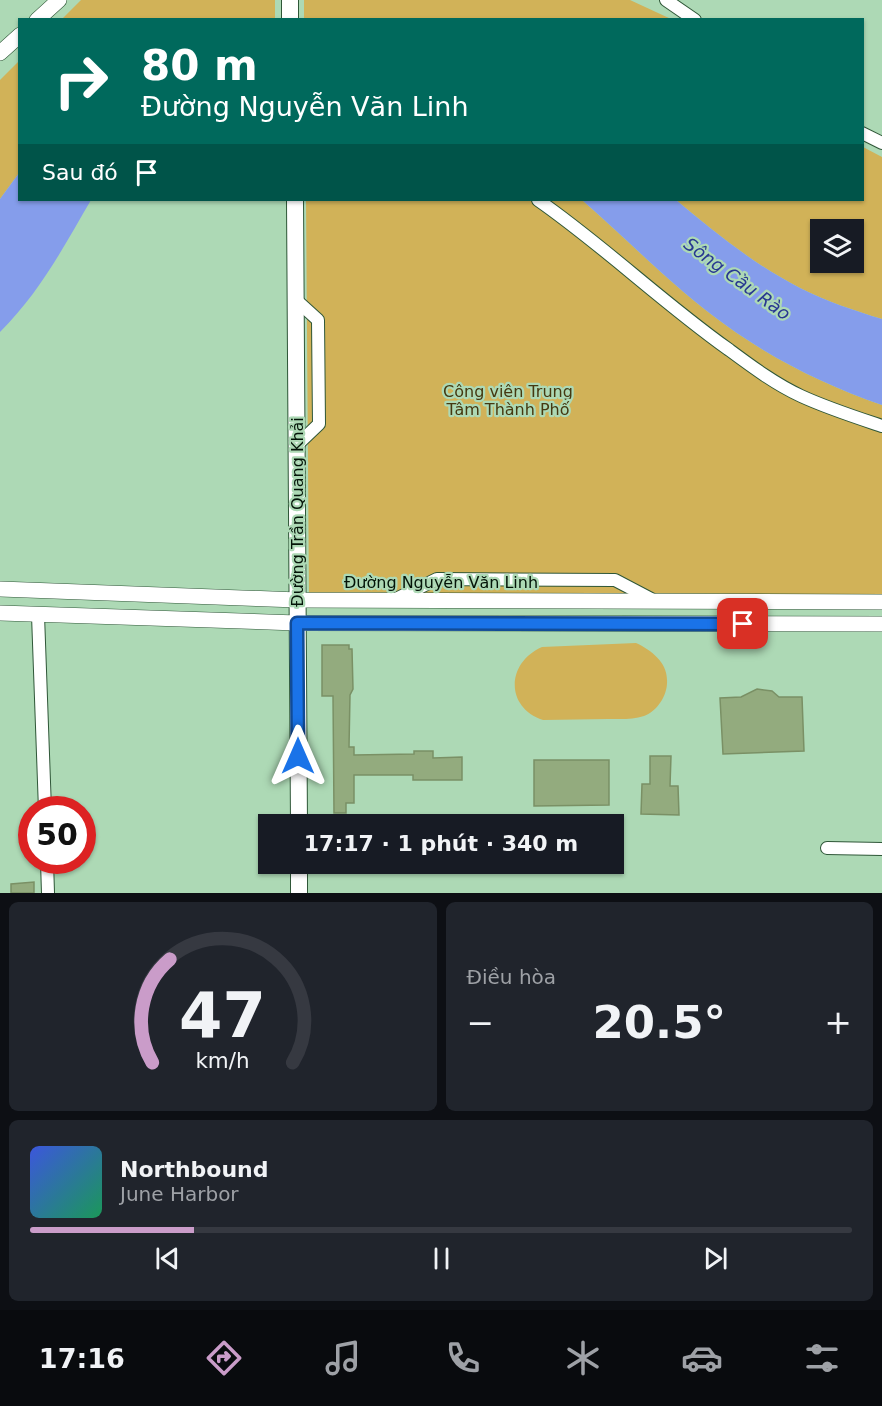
<!DOCTYPE html>
<html lang="vi">
<meta charset="utf-8">
<style>
body{margin:0;font-family:"DejaVu Sans",sans-serif;background:#20242c;color:#f1f3f6;height:100vh;display:flex;flex-direction:column;font-size:22px;white-space:nowrap}
*{box-sizing:border-box;margin:0}
p{font-size:20px;color:#9ea1a6}
.icon{flex:none;width:33px;height:33px;fill:none;stroke:currentColor;stroke-width:2;stroke-linecap:round;stroke-linejoin:round}
.map{position:relative;height:893px;overflow:hidden}
.side{display:flex;flex-direction:column;gap:9px;padding:9px;background:#0d0f14;flex:1}
.side>*{flex:none}
.hud{position:absolute;left:18px;top:18px;width:846px;height:183px;border-radius:0px;box-shadow:0 2px 4px #0004;background:#00695c;color:#fff;overflow:hidden}
.fabs{position:absolute;left:810px;top:219px;display:grid;gap:12px}
.fabs a{display:grid;place-items:center;width:54px;height:54px;border-radius:0px;background:#171b24;box-shadow:0 2px 4px #0004;font-size:30px}
.speed{position:absolute;left:18px;top:796px;display:flex;gap:12px;font-size:30px;font-weight:700;text-align:center}
.speed>*{display:grid;place-content:center;width:78px;height:78px;border-radius:50%;background:#171b24;box-shadow:0 2px 4px #0004;line-height:1}
.speed .limit{border:9px solid #d22;background:#fff;color:#111}
.pin{position:absolute;display:grid;place-items:center;width:51px;height:51px;color:#fff;margin:-26px;border-radius:12px;box-shadow:0 3px 9px #0006}
.me{position:absolute;width:66px;margin:-33px;rotate:0deg;stroke-linejoin:round;filter:drop-shadow(0 0 4px #0008)}
.turn{display:flex;align-items:center;gap:21px;height:126px;padding:0 24px;font-size:27px}
.turn .icon{width:78px;height:78px;stroke-width:2.5}
.turn b{display:block;font-size:42px;line-height:51px}
.then{display:flex;align-items:center;height:57px;padding:0 24px;background:#0003;gap:12px;font-size:22px}
.big{font-size:45px;font-weight:700;line-height:1.1}
.side .tile{flex:1;display:flex;flex-direction:column;justify-content:center;gap:9px;min-width:0;padding:0 21px;border-radius:9px;background:#20242c}
.side .dial{align-items:center;gap:0}
.dial svg{height:156px;overflow:visible;fill:none;stroke:#363941;stroke-width:7;stroke-linecap:round;text-anchor:middle}
.dial text{fill:#f1f3f6;stroke:none}
.song{display:flex;align-items:center;gap:18px}
.cover{width:72px;height:72px;border-radius:9px;background:linear-gradient(135deg,hsl(230 70% 55%),hsl(150 70% 35%))}
.played{height:6px;border-radius:3px;background:linear-gradient(90deg,#ca9cc9 20%,#363941 20%)}
.keys{display:flex;justify-content:space-around;direction:ltr}
.heat{display:flex;justify-content:space-between;align-items:center;font-size:33px;direction:ltr}
.side .tiles{flex:1;display:grid;gap:9px;grid-template-columns:1fr 1fr}
.tile:last-child{grid-column:span 2}
.trip{position:absolute;left:258px;top:814px;width:366px;height:60px;border-radius:0px;background:#171b24;box-shadow:0 2px 4px #0004;font-weight:700;line-height:60px;text-align:center}
.tabs{display:flex;height:96px;justify-content:space-around;align-items:center;background:#090b0e;color:#9ea1a6}
.tabs .icon{width:42px;height:42px}
.tabs .selected{color:#ca9cc9}
.tabs b{font-size:27px;color:#f1f3f6}
.map>svg:first-child{display:block}
.green{fill:#d1b258;fill-rule:evenodd}
.water{fill:#859deb}
.building{fill:#93ab7e;stroke:#7a9065;stroke-width:1.5}
.lines{fill:none;stroke-linecap:round;stroke-linejoin:round}
.minor-casing{stroke:#2f5738;stroke-width:14}
.tertiary-casing{stroke:#2f5738;stroke-width:16}
.secondary-casing{stroke:#2f5738;stroke-width:18}
.minor{stroke:#fff;stroke-width:12}
.tertiary{stroke:#fff;stroke-width:15}
.secondary{stroke:#fff;stroke-width:16}
.route-casing{stroke:#114b97;stroke-width:15}
.route{stroke:#1a73e8;stroke-width:10}
.labels{text-anchor:middle;stroke-width:4.5;stroke-linejoin:round;paint-order:stroke}
.park-label{font-size:16px;fill:#453810;stroke:#add9b5}
.street-label{font-size:16px;fill:#041408;stroke:#add9b5}
.water-label{font-size:18px;font-style:italic;fill:#283891;stroke:#add9b5}
</style>
<div class="map">
<svg width="882" height="893" viewBox="0 0 882 893">
<rect width="100%" height="100%" fill="#add9b5"/>
<path class="green" d="M81,0H275V19H62Z
M304,0H630L671,19H304Z
M19,61V173L0,199V80Z
M863,147L882,157V319C855,311 826,301 800,288C755,265 714,232 676,200H862ZM820,230H854V262H820Z
M306,200H582C630,242 675,289 727,326C774,360 827,386 882,405V605L309,596Z
M636,643C651,650 667,662 667,680C668,694 658,711 644,716C633,720 619,719 608,719C586,719 565,720 543,720C505,707 506,663 542,647Z"/>
<path class="water" d="M19,173L20,200H91C63,248 40,292 0,332V199Z
M582,200H676C714,232 755,265 800,288C826,301 855,311 882,319V405C827,386 774,360 727,326C675,289 630,242 582,200Z"/>
<path class="building" d="M322,645H349V649H352L353,689L350,695L349,747H354V755L414,754V751H433V758L462,757V780H413V775H354V803H346V813H334L333,696H322Z
M757,689L772,691L779,697H802L804,751L723,754L720,698L741,697Z
M650,756H671L670,786H678L679,815L641,814L642,784H650Z
M534,760H609V805L534,806Z
M34,882V893H11V884Z"/>
<g class="lines">
<g class="minor-casing">
<path id="minor" d="M666,0L695,20
M862,133L882,143
M538,200C604,246 662,302 728,349C751,366 775,384 801,396C827,408 855,417 882,426
M296,300L318,320L319,424L297,445
M396,599L437,579L615,580L655,601
M38,615L45,810
M827,848L882,849
M47,861L48,893"/>
</g>
<g class="tertiary-casing">
<path id="tertiary" d="M37,20L59,0
M0,53L20,35
M0,589L298,600L882,602
M0,613L297,623L882,624"/>
</g>
<g class="secondary-casing">
<path id="secondary" d="M290,0V20
M295,200L299,825
M299,864V893"/>
</g>
<use href="#minor" class="minor"/>
<use href="#tertiary" class="tertiary"/>
<use href="#secondary" class="secondary"/>
</g>
<g class="lines">
<g class="route-casing">
<path id="route" d="M298,756L297,623L743,624"/>
</g>
<use href="#route" class="route"/>
</g>
<g class="labels">
<g class="park-label">
<text x="508" y="397">Công viên Trung<tspan x="508" dy="18">Tâm Thành Phố</tspan></text>
</g>
<g class="street-label">
<text transform="translate(297 512) rotate(-90)" y="6">Đường Trần Quang Khải</text>
<text x="441" y="588">Đường Nguyễn Văn Linh</text>
</g>
<g class="water-label">
<text transform="translate(737 279) rotate(36)" y="6">Sông Cầu Rào</text>
</g>
</g>
</svg>
<div class="fabs">
<a><svg class="icon" aria-label="layers" viewBox="0 0 24 24"><path d="M12 4l9 5-9 5-9-5zM3 14l9 5 9-5"/></svg></a>
</div>
<div class="speed"><div class="limit">50</div></div>
<div class="pin" style="left:743px;top:624px;background:#d93025"><svg class="icon" aria-label="arrive" viewBox="0 0 24 24"><path d="M6 21V4h12l-3 4 3 4H6"/></svg></div>
<svg class="me" style="left:298px;top:756px" viewBox="-20 -20 40 40"><path d="M0-17L14 15 0 8-14 15z" fill="#1a73e8" stroke="#fff" stroke-width="4"/></svg>
<div class="trip">17:17 · 1 phút · 340 m</div>
<div class="hud">
<div class="turn"><svg class="icon" aria-label="right" viewBox="0 0 24 24"><path d="M7 20v-9h11M14 6l5 5-5 5"/></svg><div><b>80 m</b>Đường Nguyễn Văn Linh</div></div>
<div class="then">Sau đó<svg class="icon" aria-label="arrive" viewBox="0 0 24 24"><path d="M6 21V4h12l-3 4 3 4H6"/></svg></div>
</div>
</div>
<section class="side">
<div class="tiles">
<div class="tile dial"><svg viewBox="0 0 100 80">
<path d="M14 69A42 42 0 1 1 86 69"/>
<path d="M14 69A42 42 0 0 1 23 16" stroke="#ca9cc9"/>
<text x="50" y="56" font-size="32" font-weight="700">47</text>
<text x="50" y="72" font-size="11">km/h</text>
</svg></div>
<div class="tile"><p>Điều hòa</p>
<div class="heat"><a>−</a><b class="big">20.5°</b><a>+</a></div>
</div>
<div class="tile">
<div class="song"><i class="cover"></i><div><b>Northbound</b><p>June Harbor</p></div></div>
<div class="played"></div>
<div class="keys"><svg class="icon" aria-label="previous" viewBox="0 0 24 24"><path d="M18 5L8 12l10 7zM5 5v14"/></svg><svg class="icon" aria-label="pause" viewBox="0 0 24 24"><path d="M8 5v14M16 5v14"/></svg><svg class="icon" aria-label="next" viewBox="0 0 24 24"><path d="M6 5l10 7-10 7zM19 5v14"/></svg></div>
</div>
</div>
</section>
<nav class="tabs">
<b>17:16</b>
<svg class="icon selected" aria-label="directions" viewBox="0 0 24 24"><path d="M12 3l9 9-9 9-9-9zM9 14v-3h6M13 9l2 2-2 2"/></svg>
<svg class="icon" aria-label="music" viewBox="0 0 24 24"><path d="M9 18V5l10-2v13"/><circle cx="6" cy="18" r="3"/><circle cx="16" cy="16" r="3"/></svg>
<svg class="icon" aria-label="phone" viewBox="0 0 24 24"><path d="M5 4h4l2 5-3 2q2 4 5 5l2-3 5 2v4C11 20 4 13 5 4z"/></svg>
<svg class="icon" aria-label="climate" viewBox="0 0 24 24"><path d="M12 3v18M4 7l16 10M4 17L20 7"/></svg>
<svg class="icon" aria-label="car" viewBox="0 0 24 24"><path d="M5 17H2v-5l4-1 3-4h7l3 4 3 1v5h-3M9 17h6M6 11h13"/><circle cx="7" cy="17" r="2"/><circle cx="17" cy="17" r="2"/></svg>
<svg class="icon" aria-label="filters" viewBox="0 0 24 24"><path d="M4 7h16M4 17h16"/><circle cx="9" cy="7" r="2"/><circle cx="15" cy="17" r="2"/></svg>
</nav>
